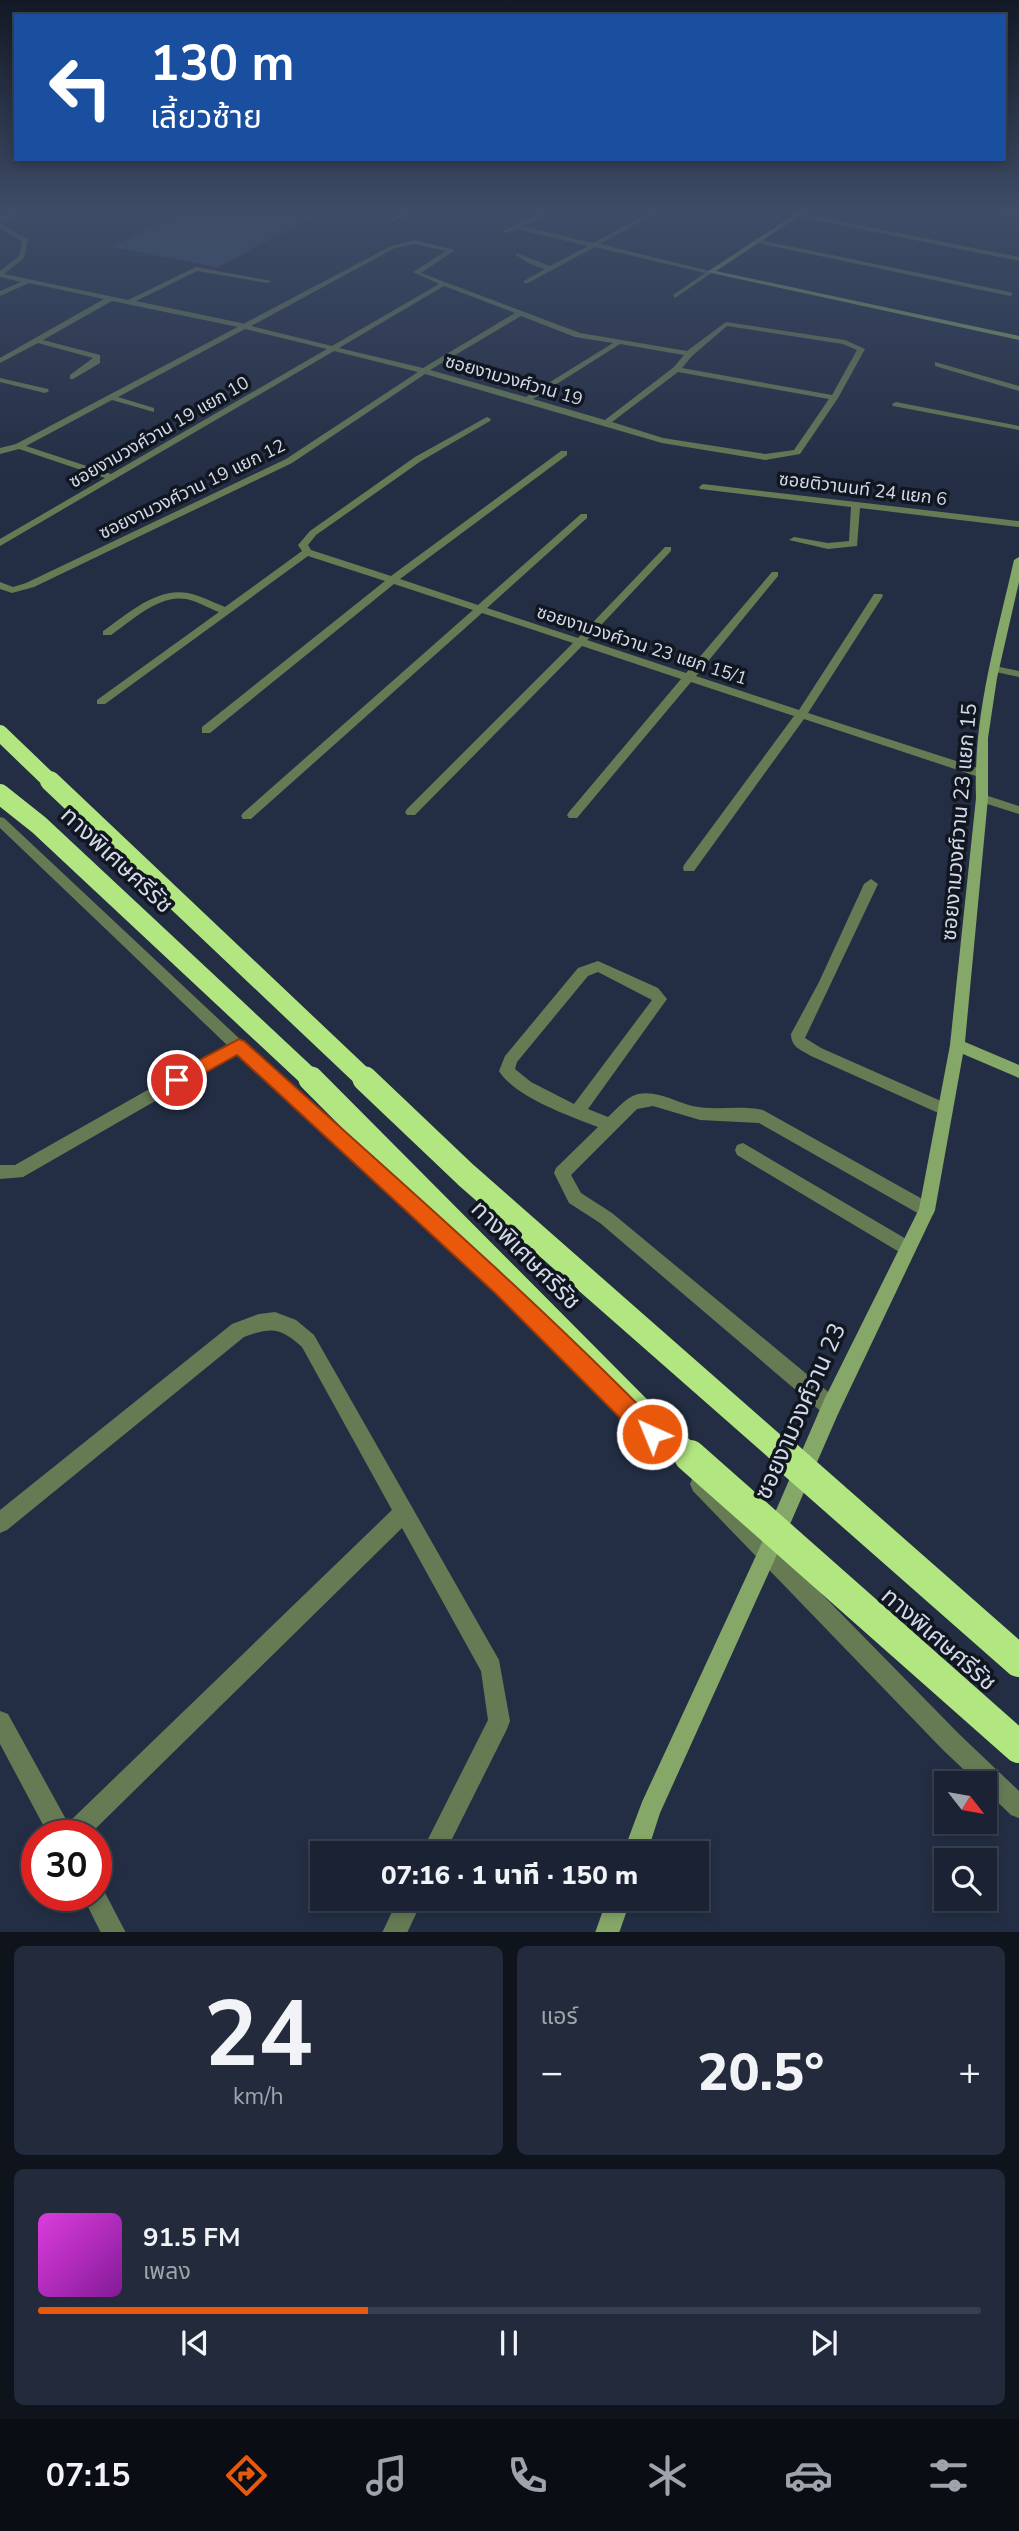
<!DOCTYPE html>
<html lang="th">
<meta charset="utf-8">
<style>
body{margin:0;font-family:"Nunito Sans","Noto Sans Thai",sans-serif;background:#232a3b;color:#f1f3f6;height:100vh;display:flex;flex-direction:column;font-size:26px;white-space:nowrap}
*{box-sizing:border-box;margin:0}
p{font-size:23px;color:#9fa4ac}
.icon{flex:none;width:38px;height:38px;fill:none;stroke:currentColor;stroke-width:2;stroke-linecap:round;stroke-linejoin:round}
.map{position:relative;height:1932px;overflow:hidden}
.drawer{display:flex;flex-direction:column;gap:14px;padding:14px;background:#0e131c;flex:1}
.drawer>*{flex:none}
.guide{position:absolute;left:14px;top:14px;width:992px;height:147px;border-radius:0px;box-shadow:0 4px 10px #0003,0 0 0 2px #383f4e;background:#1a4fa0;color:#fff;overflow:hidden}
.needle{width:46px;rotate:121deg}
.buttons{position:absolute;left:934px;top:1771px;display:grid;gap:14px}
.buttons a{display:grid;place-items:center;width:63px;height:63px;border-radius:0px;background:#1a2233;box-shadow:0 4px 10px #0003,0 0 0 2px #383f4e;font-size:35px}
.speed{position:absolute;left:21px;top:1820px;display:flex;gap:14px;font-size:35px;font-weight:700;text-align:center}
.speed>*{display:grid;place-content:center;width:91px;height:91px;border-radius:50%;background:#1a2233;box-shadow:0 4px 10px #0003,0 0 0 2px #383f4e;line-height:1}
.speed .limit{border:10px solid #d22;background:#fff;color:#111}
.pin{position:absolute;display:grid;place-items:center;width:60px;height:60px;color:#fff;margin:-30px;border:4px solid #fff;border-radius:50%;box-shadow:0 2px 7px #0007}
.me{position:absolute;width:77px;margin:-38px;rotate:316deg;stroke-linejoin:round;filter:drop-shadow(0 0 5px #0008)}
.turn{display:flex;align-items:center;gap:24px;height:147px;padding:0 21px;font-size:32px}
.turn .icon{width:91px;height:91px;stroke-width:2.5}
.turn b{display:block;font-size:49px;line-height:60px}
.big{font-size:52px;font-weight:800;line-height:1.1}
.drawer .widget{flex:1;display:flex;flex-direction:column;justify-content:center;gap:10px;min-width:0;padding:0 24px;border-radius:10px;background:#232a3b}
.drawer .dial{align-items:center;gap:0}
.dial b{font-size:91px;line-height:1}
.song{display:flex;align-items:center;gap:21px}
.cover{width:84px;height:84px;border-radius:10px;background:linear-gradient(135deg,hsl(300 70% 55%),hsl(290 70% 35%))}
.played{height:7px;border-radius:4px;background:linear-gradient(90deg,#ea580c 35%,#383f4e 35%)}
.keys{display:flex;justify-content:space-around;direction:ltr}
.heat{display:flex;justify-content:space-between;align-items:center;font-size:38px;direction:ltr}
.drawer .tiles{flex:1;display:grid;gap:14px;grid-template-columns:1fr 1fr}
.widget:last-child{grid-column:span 2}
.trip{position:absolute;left:310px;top:1841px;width:399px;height:70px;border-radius:0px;background:#1a2233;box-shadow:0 4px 10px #0003,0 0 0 2px #383f4e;font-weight:800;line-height:70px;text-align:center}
.tab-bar{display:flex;height:112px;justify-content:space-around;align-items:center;background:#0a0e14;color:#9fa4ac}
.tab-bar .icon{width:49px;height:49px}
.tab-bar .on{color:#ea580c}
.tab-bar b{font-size:32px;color:#f1f3f6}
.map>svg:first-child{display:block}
.green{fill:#364c74}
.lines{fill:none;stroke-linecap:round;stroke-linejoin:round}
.lane{fill:#667b54;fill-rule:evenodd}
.street{fill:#667b54;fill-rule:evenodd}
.secondary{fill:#85a767;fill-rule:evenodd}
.highway-bridge-far3{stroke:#b2e681;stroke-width:16}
.highway-bridge-far2{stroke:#b2e681;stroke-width:20}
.highway-bridge-far1{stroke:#b2e681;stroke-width:25}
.highway-bridge{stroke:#b2e681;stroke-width:32}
.route{fill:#ea580c;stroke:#983908;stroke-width:2}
.labels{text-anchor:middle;stroke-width:7;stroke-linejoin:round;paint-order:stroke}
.far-street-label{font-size:18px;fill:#d2dae8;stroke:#111620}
.street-label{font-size:21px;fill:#d2dae8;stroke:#111620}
.near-street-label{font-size:24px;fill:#d2dae8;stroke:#111620}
</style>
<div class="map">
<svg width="1019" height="1933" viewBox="0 0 1019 1933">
<rect width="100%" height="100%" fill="#232e44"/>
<path class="green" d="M191,209H328L218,267L111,247Z"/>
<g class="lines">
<path class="lane" d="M23,209H31L0,222V218Z
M0,223L28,240L24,258L4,274L128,300L196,267L271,281L268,283L197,271L136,301L246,324L243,328L112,301L43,340L100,355V363L73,379H70V375L93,358L38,343L0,363V358L104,299L29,283L0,296V291L21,282L0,277V271L19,256L22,241L0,228Z
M0,378L48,389L49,391L45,393L0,382Z
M995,666L1019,671V677L991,671L990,669Z
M598,961L658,988L667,999L588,1109L608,1117C617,1109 626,1097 638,1094C657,1090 674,1101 692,1106C715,1111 739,1105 763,1110L933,1205L935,1210L933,1215L927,1217L921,1215L759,1123L700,1120L653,1106L637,1109L571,1175L581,1193L612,1213L838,1400L840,1407L838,1414L831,1416L824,1414L600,1223L569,1203L554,1173L556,1168L598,1127C570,1116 515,1097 499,1071L505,1056L578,968ZM598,972L652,1000L574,1104L531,1082L515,1069L517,1062L588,976Z"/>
<path class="street" d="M414,209H421L394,221L389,220Z
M551,209H558L522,226L593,243L656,209H663L600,244L713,272L675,298L673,295L705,273L595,247L528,283H524V281L545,269L530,264L516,255V253L550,266L588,246L516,229L506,233L503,231Z
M981,209L1019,213V217L984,211Z
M798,213L1019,257V261L796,216Z
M755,239L1010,292L1013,294L1010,296L753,242Z
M414,240L455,250L421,273L580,333L687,351L726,322L845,340L865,349L838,398L800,454L765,460L662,443L425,374L292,463L34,587L12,593L0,589V582L13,587L26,583L286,459L418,372L334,351L0,546V539L105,478L19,449L0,454V448L16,444L391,246ZM414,244L446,251L413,272L439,284L332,346L251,326L395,248ZM444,286L515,313L423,368L339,348ZM521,316L575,337L613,343L526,397L430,370ZM727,326L843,344L857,350L832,395L682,368L692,356ZM245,329L327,349L111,474L26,446L112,400L154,412V408L118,397ZM620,344L684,355L674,367L605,420L533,399ZM678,372L829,399L794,450L765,454L663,438L612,422Z
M935,362L1019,386V391L935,366Z
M896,402L1019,426V430L893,406L892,404Z
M487,417L491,419L490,421L421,461L316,535L308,545L311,550L391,576L561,451H567V455L400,579L478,605L581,514H587V518L487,608L578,638L665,547H671V551L587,640L686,673L772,572H778V576L696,676L799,710L874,594H882L883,596L808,713L984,770L986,773L984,776H976L804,719L694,871H684L683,868L684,865L794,716L691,682L577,818H569L567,815L569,812L681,679L582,646L415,815H407L405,812L407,809L573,643L482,613L251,819H243L241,816L243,813L473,610L394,584L210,733H202V727L385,581L308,556L105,704H97V700L219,612C208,608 197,601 186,599C159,594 131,621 111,635H103V631C128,614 156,587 188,593C201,596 213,602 225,607L302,551L298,545L310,531L415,457Z
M703,484L1019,521V527L860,508L857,546L828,549L789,540L794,537L828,543L849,541L851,507L700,489L699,487Z
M982,794L1019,806V814L978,801L976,798L978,795Z
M0,817L4,818L243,1042L485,1259L488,1265L485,1271L479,1273L473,1271L237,1054L23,1177L0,1179V1165H15L227,1045L0,828Z
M871,879L878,884L805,1038L821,1048L950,1105L953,1110L950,1115L945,1116L811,1056C801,1050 791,1047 791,1034L819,982L864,884Z
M743,1143L913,1243L915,1248L913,1253L907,1256L901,1253L737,1155L735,1150L737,1145Z
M275,1312L296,1320L314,1335L499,1660L510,1721L507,1729L445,1853H421L488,1720L481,1671L402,1528L88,1836H49L0,1744V1711L8,1714L68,1823L392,1510L302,1347C280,1327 272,1327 244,1337L7,1530L0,1533V1510L232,1324L259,1314Z
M700,1474L707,1477L959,1734L1019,1791V1818L1011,1815L985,1790V1783H978L943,1750L693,1491L690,1484L693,1477Z
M96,1884L102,1887L126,1933H101L82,1895H96Z
M398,1899H423L407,1933H382Z"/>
<path class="secondary" d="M803,209H810L716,271L1019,336V340L707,272Z
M1019,557V582L997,678L988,738V798L965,1042L1019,1065V1078L963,1054L935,1210L838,1414L774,1561L660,1813L647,1853H623L642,1802L760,1547L824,1400L919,1209L950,1045L976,798C973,716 996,639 1014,560Z
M607,1899H631L619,1933H595Z"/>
<path class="highway-bridge-far3" d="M0,733L52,783"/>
<path class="highway-bridge-far2" d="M50,781L367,1081
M0,794L39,825L313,1081"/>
<path class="highway-bridge-far1" d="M311,1079L658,1428L692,1458
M365,1079L466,1175L788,1458"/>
<path class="highway-bridge" d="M690,1456L1019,1747
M786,1456L1019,1661"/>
</g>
<linearGradient id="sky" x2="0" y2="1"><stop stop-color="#131925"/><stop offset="0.44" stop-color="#3f4c67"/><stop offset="1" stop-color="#3f4c67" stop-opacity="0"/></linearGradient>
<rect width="1019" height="479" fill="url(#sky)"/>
<path class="route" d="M239,1039L244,1041C385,1168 528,1292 660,1427L663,1434L660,1442L652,1445L644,1442L495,1293L237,1055L183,1085H171L169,1080L171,1075Z"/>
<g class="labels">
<g class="far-street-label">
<text transform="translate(514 380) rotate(16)" y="6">ซอยงามวงศ์วาน 19</text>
<text transform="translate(159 432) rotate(-30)" y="6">ซอยงามวงศ์วาน 19 แยก 10</text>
<text transform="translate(192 489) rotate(-26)" y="6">ซอยงามวงศ์วาน 19 แยก 12</text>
<text transform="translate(863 489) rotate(7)" y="6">ซอยติวานนท์ 24 แยก 6</text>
<text transform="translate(642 645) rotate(18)" y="6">ซอยงามวงศ์วาน 23 แยก 15/1</text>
</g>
<g class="street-label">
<text transform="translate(959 822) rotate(-85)" y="7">ซอยงามวงศ์วาน 23 แยก 15</text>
</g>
<g class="near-street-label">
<text transform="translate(117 860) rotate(43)" y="8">ทางพิเศษศรีรัช</text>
<text transform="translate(526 1255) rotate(45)" y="8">ทางพิเศษศรีรัช</text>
<text transform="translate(800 1411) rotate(-66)" y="8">ซอยงามวงศ์วาน 23</text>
<text transform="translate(939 1639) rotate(41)" y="8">ทางพิเศษศรีรัช</text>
</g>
</g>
</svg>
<div class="buttons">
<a><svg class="needle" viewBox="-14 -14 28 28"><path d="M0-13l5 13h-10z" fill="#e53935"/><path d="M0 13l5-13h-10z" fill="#9fa4ac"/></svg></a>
<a><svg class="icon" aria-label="search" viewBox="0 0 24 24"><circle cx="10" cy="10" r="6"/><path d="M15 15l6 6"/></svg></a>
</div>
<div class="speed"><div class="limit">30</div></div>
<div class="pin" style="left:177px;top:1080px;background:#d93025"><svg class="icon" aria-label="arrive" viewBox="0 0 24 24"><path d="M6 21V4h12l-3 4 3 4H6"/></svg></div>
<svg class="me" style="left:652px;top:1434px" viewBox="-20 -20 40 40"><circle r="17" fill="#ea580c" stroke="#fff" stroke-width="3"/><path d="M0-11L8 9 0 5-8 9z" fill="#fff"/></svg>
<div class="trip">07:16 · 1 นาที · 150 m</div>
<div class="guide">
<div class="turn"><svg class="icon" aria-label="left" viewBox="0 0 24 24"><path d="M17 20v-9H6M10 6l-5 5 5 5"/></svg><div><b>130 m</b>เลี้ยวซ้าย</div></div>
</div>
</div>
<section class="drawer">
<div class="tiles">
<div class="widget dial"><b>24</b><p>km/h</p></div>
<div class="widget"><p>แอร์</p>
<div class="heat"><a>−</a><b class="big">20.5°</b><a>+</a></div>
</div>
<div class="widget">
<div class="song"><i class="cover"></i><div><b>91.5 FM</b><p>เพลง</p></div></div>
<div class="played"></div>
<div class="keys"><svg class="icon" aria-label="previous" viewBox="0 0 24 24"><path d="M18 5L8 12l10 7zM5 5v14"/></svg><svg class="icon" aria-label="pause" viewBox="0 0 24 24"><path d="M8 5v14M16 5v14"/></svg><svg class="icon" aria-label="next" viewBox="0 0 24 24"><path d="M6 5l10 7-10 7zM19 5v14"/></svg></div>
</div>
</div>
</section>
<nav class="tab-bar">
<b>07:15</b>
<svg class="icon on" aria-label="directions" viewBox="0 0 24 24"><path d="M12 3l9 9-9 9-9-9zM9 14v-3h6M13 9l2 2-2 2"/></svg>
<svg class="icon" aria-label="music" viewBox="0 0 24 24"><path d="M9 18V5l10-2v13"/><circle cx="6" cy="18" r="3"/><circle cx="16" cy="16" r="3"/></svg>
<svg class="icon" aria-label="phone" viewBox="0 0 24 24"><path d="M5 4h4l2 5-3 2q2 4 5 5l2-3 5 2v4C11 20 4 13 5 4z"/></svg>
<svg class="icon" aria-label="climate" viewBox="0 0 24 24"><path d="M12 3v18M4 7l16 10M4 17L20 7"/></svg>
<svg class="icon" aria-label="car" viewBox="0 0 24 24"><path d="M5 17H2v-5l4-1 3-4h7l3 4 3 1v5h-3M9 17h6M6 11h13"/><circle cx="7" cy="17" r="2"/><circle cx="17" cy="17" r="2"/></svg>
<svg class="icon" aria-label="filters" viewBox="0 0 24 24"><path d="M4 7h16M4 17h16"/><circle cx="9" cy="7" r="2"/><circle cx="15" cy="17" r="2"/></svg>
</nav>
